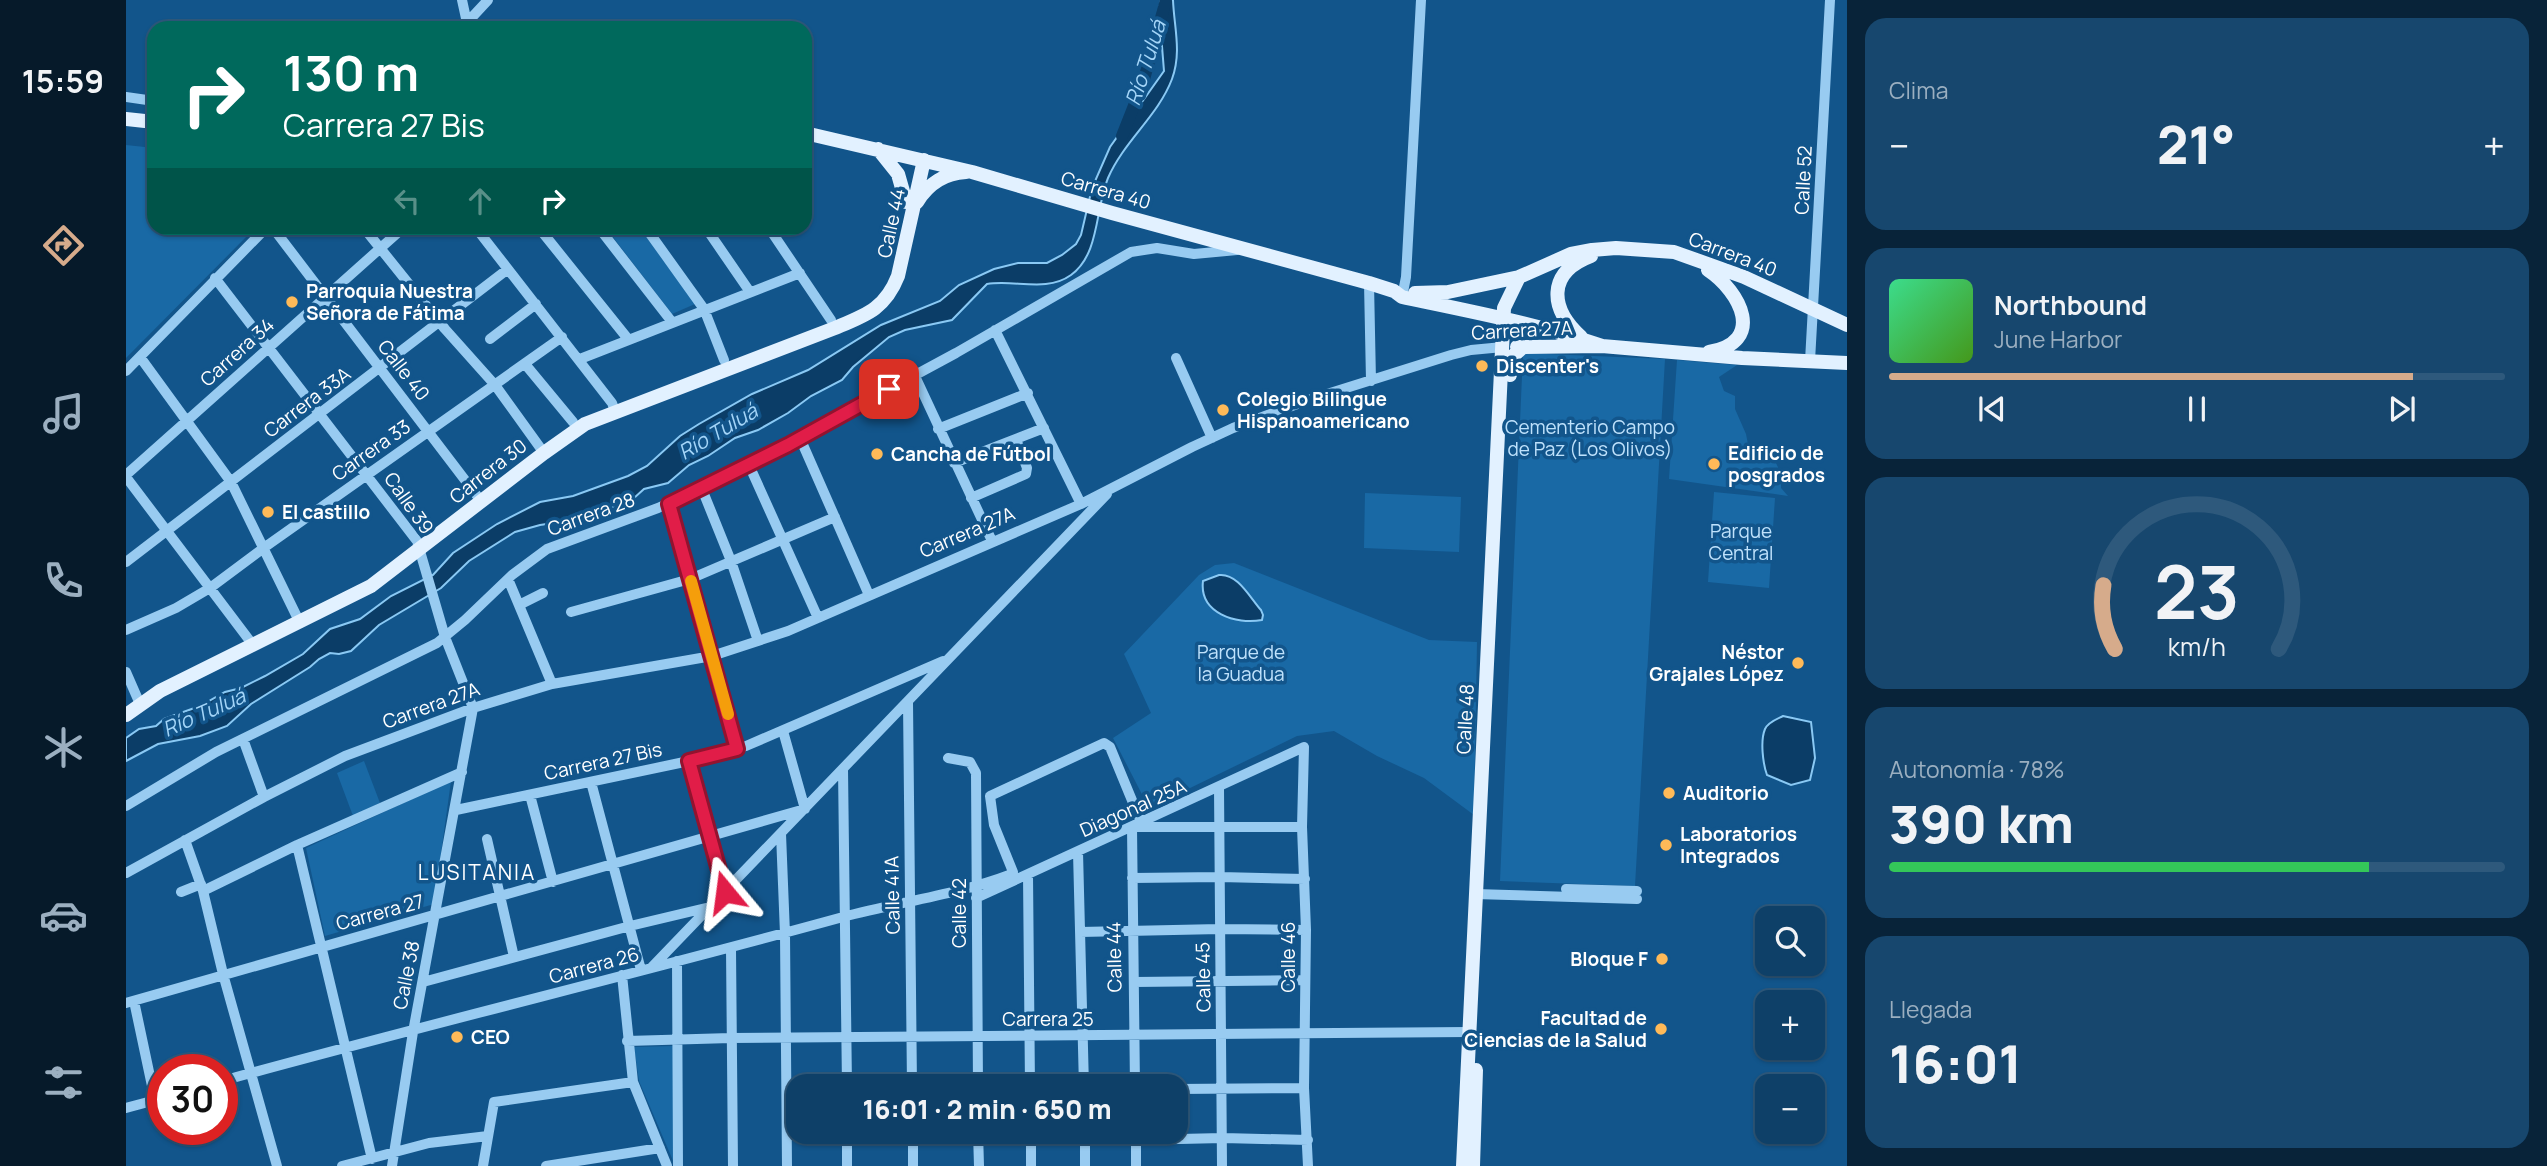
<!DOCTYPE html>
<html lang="es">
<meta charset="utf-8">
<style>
body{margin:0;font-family:Manrope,sans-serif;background:#17476e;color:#f1f3f6;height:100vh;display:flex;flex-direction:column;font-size:26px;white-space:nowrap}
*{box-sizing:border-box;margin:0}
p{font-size:23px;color:#9bafc0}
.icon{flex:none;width:38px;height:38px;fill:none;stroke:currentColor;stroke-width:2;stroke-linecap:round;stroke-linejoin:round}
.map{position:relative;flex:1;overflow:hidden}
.drawer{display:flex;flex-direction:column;gap:18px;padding:18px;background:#082339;width:700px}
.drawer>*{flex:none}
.banner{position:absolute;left:21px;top:21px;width:665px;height:214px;border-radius:21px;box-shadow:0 2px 5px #0004,0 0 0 2px #2e597c;background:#00695c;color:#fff;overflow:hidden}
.controls{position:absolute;left:1629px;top:906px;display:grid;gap:14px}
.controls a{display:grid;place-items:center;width:70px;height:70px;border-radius:14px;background:#0e4068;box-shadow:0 2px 5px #0004,0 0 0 2px #2e597c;font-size:35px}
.speed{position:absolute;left:21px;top:1054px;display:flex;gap:14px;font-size:35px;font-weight:700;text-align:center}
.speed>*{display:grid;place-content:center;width:91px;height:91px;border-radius:50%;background:#0e4068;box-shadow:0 2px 5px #0004,0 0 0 2px #2e597c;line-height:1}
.speed .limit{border:10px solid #d22;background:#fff;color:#111}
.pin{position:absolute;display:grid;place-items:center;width:60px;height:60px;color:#fff;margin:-30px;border-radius:14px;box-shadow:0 4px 10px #0006}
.me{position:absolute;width:77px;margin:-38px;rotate:344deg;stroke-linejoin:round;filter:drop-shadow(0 0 5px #0008)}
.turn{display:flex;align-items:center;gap:24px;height:147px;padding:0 21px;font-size:32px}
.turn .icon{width:91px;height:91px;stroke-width:2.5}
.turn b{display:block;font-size:49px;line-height:60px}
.lanes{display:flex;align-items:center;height:66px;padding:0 21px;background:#0003;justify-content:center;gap:35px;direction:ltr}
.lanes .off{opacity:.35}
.big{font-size:52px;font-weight:800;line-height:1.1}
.drawer .card{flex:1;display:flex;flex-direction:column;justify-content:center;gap:10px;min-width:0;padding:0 24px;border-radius:21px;background:#17476e}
.drawer .dial{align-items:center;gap:0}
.dial svg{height:182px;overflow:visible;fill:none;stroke:#2e597c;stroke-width:7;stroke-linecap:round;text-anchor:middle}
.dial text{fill:#f1f3f6;stroke:none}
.song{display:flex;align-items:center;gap:21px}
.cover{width:84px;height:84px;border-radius:10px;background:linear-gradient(135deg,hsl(150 70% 55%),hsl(100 70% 35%))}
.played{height:7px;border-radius:4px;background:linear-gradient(90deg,#d6ab8b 85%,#2e597c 85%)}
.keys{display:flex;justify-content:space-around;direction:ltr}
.heat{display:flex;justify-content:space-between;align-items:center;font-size:38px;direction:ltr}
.charge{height:10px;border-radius:5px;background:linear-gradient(90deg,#34c759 78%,#2e597c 0)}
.trip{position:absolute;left:660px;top:1074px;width:402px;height:70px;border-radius:21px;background:#0e4068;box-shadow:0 2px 5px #0004,0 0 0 2px #2e597c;font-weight:800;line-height:70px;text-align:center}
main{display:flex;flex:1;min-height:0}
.tab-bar{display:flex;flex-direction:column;width:126px;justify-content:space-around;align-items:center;background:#061a2a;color:#9bafc0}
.tab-bar .icon{width:49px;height:49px}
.tab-bar .active{color:#d6ab8b}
.tab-bar b{font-size:32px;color:#f1f3f6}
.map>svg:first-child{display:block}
.green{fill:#1969a5}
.water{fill:#0b3d67;stroke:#8ac9f4;stroke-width:2}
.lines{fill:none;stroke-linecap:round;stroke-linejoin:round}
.river{stroke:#0b3d67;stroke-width:12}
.minor{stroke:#98cbf1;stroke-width:10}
.major{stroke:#e2f1ff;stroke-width:14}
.route-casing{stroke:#92132f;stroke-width:18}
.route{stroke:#e11d48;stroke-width:12}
.slow{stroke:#f59e0b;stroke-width:12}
.poi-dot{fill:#ffba58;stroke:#12558b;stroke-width:2.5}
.labels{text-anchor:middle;stroke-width:7;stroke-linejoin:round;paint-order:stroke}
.street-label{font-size:19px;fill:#fff;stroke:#12558b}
.poi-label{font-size:19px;font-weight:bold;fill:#fff;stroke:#12558b;text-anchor:start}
.park-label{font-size:19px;fill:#bfe2fc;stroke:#12558b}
.water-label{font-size:21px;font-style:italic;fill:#a4d5f8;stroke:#12558b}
.neighbourhood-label{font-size:21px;letter-spacing:2px;fill:#fff;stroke:#12558b}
</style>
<main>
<nav class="tab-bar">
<b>15:59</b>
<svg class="icon active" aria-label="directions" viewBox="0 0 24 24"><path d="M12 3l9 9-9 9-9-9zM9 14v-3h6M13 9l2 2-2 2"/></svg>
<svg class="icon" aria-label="music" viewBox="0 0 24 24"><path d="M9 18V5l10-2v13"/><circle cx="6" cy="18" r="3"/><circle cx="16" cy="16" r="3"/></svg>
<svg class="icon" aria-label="phone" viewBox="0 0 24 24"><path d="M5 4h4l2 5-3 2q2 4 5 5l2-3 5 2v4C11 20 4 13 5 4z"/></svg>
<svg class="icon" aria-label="climate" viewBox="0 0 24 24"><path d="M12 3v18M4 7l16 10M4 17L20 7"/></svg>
<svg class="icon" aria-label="car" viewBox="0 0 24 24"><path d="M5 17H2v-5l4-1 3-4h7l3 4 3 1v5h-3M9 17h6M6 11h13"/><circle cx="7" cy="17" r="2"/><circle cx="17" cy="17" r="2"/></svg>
<svg class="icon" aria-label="filters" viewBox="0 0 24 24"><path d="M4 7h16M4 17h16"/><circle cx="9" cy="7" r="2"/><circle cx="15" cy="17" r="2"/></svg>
</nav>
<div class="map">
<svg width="1721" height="1166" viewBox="0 0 1721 1166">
<rect width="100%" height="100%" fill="#12558b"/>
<path class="green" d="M0,145L28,148V228H129L0,358Z
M480,228H514L569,304L546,314Z
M1397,353L1539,359L1509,886L1374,881Z
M1551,360L1611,365L1593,377L1598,391L1609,396V409L1620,434L1624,455L1644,458L1650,463L1655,474V488L1662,496L1543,479Z
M1588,492L1649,498L1643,588L1582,582Z
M1239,493L1335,497L1333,552L1238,548Z
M1108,563L1303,640L1351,642L1348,815L1298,778L1251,756L1208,731L1171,736L1023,808L987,738L1025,713L998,654L1073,575L1089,565Z
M238,761L254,803L227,816L211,773Z
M325,781L308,904L199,936L180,848Z
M547,1046L548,1163L513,1081L508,1047Z"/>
<path class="water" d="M1035,0H1047C1048,27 1056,52 1046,79C1032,116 998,141 982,178C969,209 974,254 945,275C920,293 888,279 861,284L826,320L779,330L763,337L727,367L716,380L685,396L662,413L632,430L609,438L582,456L563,465L542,483L518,489L507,499L454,519L414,525L389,532L343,561L315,588L253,625L225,651L213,654L204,653L193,659L184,667L125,704L101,726L74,736L32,744L0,761V738L13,729L30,726L38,719L74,706L99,692L115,688L139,676L177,654L204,629L234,619L265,596L307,575L327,553L371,524L414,502L447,496L502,476L521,466L554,436L573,424L626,394L682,370L755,325L814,301L833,285L868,269L892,263H921L936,255L950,244L955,235L966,188L984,147L1038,71L1033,9Z
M1093,575C1112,573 1124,598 1135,610L1137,615L1136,620C1110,625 1073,613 1077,581Z
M1657,716L1685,722L1689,758L1684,780L1665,785L1641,775C1637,764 1634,741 1639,729C1642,722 1651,719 1657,716Z"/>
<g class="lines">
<path class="river" d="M996,136L1017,83L1040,0"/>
<path class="minor" d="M336,0L341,23
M336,28L362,0
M0,97L28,101
M147,228L355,501
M238,228L319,329L369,385L418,453
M350,228L486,403L489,411
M413,228L502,339
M473,228L546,322
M520,228L578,309L598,360
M580,228L624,292
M643,228L705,320
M89,278L291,541L319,637L347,708L287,1032L266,1166
M1243,283L1245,381
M1276,297L1280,277L1295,0
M869,330L955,504
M364,339L410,304
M14,357L105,482L174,623
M1050,358L1086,438
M454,359L674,273
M1684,361L1704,0
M399,364L447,422
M0,371L140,228
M789,376L866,541
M812,429L902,393
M674,438L743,595
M828,463L918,428
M623,465L692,618
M0,475L277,228
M0,477L127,645
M576,489L605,561L632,641
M845,498L900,474L901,468L890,439
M543,504L611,749
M0,562L382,269
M382,579L426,684
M393,605L417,593
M445,612L564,579L709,517
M0,630L50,608L84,588L139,547L436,337
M0,672L14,704
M782,702L786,1087
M657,731L679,809
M117,739L138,797
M822,758L844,762L850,773L852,1087
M563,761L599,892
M717,769L721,1087
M465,782L515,970
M1093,788L1096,1166
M404,795L427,882
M0,806L90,752L311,643L339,620L386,575L421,549L532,508L608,473L830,353L1005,252L1031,248L1068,254L1111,250
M330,810L563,761L620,746L817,661
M1006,827L1009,1087
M1012,827H1176
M655,834L659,934L661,1166
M361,839L388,957
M59,840L77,891L97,974L151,1166
M171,845L246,1159
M952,852L958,1087
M0,873L138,797L219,756L347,708L426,684L586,656L662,631L955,504L1066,447L1107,428L1182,400L1325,355L1345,350L1377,347
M902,875L904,1087
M1006,878L1094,877L1179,879
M1440,889L1511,891
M77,891L171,845L336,772
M55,892L75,884
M1349,894L1511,899
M850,898L1178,747L1176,827L1180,930L1178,1088L1182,1166
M954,932L1094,929L1180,930
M605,949L607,1166
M551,961L552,1166
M526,967L981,494
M496,975L507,1082L541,1166
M297,982L504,926L584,907
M1008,982L1179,980
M8,1001L29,1100
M0,1003L679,809
M501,1041L605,1038L1343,1032
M96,1081C302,1024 510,974 717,917C773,902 831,895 886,874L887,872L868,825L864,796L978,743L984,747L1017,827
M1050,1089L1178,1088
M0,1108L37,1098
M721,1132V1166
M787,1132V1166
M852,1132L853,1166
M905,1132V1166
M959,1132V1166
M1010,1132V1166
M1010,1140L1097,1138L1182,1140
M216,1166L303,1143L362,1136
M357,1166L368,1102L507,1082
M420,1166L534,1148"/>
<path class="major" d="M0,119L28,122
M679,133L846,172L986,213L1243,283L1268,291L1276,297C1343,311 1411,324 1476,346
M752,149L772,174L780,202
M791,202C802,184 819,173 840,172
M1582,270C1615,292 1640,342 1583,352
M1289,293L1322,292L1393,277L1445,254L1466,250L1490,248L1548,252L1618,277L1721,325
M1455,337C1424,309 1420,273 1465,256
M1391,347L1476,346L1616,358L1721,363
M1384,375L1387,356L1397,347
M0,715L34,691L245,586L418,453L459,424L709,328C740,315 759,309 772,276L798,160
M1337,1166L1378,308L1393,277
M1347,1166L1350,1070"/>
</g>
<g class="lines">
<g class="route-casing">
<path id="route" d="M599,892L563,761L611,749L543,504L662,445L763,389"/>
</g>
<use href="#route" class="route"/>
<path class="slow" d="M565,581L602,714"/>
</g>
<g class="poi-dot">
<circle cx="166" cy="302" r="7"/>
<circle cx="1356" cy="366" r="7"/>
<circle cx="1097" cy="410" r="7"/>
<circle cx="751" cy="454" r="7"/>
<circle cx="1588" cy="464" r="7"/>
<circle cx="142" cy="512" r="7"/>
<circle cx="1672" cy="663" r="7"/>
<circle cx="1543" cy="793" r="7"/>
<circle cx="1540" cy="845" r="7"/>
<circle cx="1536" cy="959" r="7"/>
<circle cx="1535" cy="1029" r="7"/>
<circle cx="331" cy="1037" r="7"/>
</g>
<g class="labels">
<g class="street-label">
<text transform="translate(1677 180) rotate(-87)" y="7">Calle 52</text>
<text transform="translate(980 190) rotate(16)" y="7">Carrera 40</text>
<text transform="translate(765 223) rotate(-78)" y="7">Calle 44</text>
<text transform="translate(1607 254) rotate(21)" y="7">Carrera 40</text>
<text transform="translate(1396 330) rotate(-3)" y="7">Carrera 27A</text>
<text transform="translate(111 352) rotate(-42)" y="7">Carrera 34</text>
<text transform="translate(278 370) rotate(52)" y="7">Calle 40</text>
<text transform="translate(181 402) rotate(-37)" y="7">Carrera 33A</text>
<text transform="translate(245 450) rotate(-35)" y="7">Carrera 33</text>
<text transform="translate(362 471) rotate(-38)" y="7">Carrera 30</text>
<text transform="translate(283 503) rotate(55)" y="7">Calle 39</text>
<text transform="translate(465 514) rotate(-20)" y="7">Carrera 28</text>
<text transform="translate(841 532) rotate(-23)" y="7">Carrera 27A</text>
<text transform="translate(305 705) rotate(-20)" y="7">Carrera 27A</text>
<text transform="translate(1339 719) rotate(-87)" y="7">Calle 48</text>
<text transform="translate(477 761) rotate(-12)" y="7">Carrera 27 Bis</text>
<text transform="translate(1007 808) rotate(-24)" y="7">Diagonal 25A</text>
<text transform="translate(766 895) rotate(-91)" y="7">Calle 41A</text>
<text transform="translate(254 912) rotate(-15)" y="7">Carrera 27</text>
<text transform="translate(833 913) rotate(-90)" y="7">Calle 42</text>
<text transform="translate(988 957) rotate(-91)" y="7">Calle 44</text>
<text transform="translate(1162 957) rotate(-90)" y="7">Calle 46</text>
<text transform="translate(468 965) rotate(-15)" y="7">Carrera 26</text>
<text transform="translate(280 975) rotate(-79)" y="7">Calle 38</text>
<text transform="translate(1077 977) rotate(-91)" y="7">Calle 45</text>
<text x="922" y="1026">Carrera 25</text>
</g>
<g class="poi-label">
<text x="180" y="298">Parroquia Nuestra<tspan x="180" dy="22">Señora de Fátima</tspan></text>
<text x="1370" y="373">Discenter's</text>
<text x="1111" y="406">Colegio Bilingue<tspan x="1111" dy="22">Hispanoamericano</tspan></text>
<text x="1602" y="460">Edificio de<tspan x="1602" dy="22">posgrados</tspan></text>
<text x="765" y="461">Cancha de Fútbol</text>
<text x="156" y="519">El castillo</text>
<text x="1658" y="659" text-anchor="end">Néstor<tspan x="1658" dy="22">Grajales López</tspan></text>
<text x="1557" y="800">Auditorio</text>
<text x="1554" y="841">Laboratorios<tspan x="1554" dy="22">Integrados</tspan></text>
<text x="1522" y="966" text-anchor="end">Bloque F</text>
<text x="1521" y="1025" text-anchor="end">Facultad de<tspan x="1521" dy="22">Ciencias de la Salud</tspan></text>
<text x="345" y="1044">CEO</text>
</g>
<g class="park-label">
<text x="1464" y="434">Cementerio Campo<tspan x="1464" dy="22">de Paz (Los Olivos)</tspan></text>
<text x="1615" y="538">Parque<tspan x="1615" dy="22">Central</tspan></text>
<text x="1115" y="659">Parque de<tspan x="1115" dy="22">la Guadua</tspan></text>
</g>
<g class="water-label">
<text transform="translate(1020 63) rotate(-72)" y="7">Río Tuluá</text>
<text transform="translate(592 432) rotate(-31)" y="7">Río Tuluá</text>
<text transform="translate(78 713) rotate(-24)" y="7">Río Tuluá</text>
</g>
<g class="neighbourhood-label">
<text x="351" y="880">LUSITANIA</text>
</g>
</g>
</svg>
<div class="controls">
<a><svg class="icon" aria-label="search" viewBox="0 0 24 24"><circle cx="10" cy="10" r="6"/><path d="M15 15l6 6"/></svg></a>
<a>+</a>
<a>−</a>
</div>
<div class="speed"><div class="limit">30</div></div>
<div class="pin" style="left:763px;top:389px;background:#d93025"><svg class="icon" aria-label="arrive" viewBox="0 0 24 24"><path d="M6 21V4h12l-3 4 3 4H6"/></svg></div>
<svg class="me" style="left:599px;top:892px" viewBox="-20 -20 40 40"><path d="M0-17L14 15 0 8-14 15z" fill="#e11d48" stroke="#fff" stroke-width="4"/></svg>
<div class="trip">16:01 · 2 min · 650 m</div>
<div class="banner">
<div class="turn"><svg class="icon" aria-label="right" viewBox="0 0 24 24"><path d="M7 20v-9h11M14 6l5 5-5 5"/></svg><div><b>130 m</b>Carrera 27 Bis</div></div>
<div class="lanes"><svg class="icon off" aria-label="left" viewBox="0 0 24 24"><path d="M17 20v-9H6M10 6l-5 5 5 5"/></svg><svg class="icon off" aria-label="ahead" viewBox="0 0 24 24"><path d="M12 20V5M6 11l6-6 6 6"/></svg><svg class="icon" aria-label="right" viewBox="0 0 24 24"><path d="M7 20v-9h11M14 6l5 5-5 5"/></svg></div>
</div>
</div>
<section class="drawer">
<div class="card"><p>Clima</p>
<div class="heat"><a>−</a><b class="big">21°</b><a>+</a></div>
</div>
<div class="card">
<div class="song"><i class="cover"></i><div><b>Northbound</b><p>June Harbor</p></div></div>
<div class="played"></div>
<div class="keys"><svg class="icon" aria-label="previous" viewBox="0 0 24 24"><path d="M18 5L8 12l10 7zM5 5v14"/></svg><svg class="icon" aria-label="pause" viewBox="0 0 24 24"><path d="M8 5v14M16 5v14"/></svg><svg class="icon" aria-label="next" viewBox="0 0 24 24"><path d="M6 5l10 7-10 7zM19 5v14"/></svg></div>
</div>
<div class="card dial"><svg viewBox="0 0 100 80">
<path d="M14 69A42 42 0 1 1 86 69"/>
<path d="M14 69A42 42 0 0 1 9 41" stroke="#d6ab8b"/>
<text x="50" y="56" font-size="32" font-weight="700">23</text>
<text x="50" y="72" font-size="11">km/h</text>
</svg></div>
<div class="card"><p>Autonomía · 78%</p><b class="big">390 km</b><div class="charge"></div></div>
<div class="card"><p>Llegada</p><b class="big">16:01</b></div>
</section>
</main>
